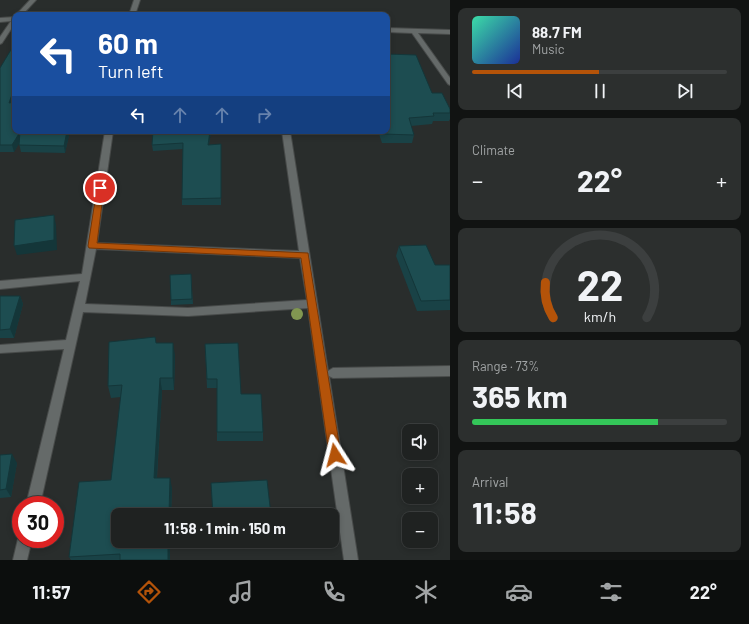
<!DOCTYPE html>
<meta charset="utf-8">
<style>
body{margin:0;font-family:Barlow,sans-serif;background:#2c2f2e;color:#f1f3f6;height:100vh;display:flex;flex-direction:column;font-size:15px;white-space:nowrap}
*{box-sizing:border-box;margin:0}
p{font-size:13px;color:#a1a4a5}
.icon{flex:none;width:22px;height:22px;fill:none;stroke:currentColor;stroke-width:2;stroke-linecap:round;stroke-linejoin:round}
.map{position:relative;flex:1;overflow:hidden}
.drawer{display:flex;flex-direction:column;gap:8px;padding:8px;background:#111312;width:299px}
.drawer>*{flex:none}
.top-card{position:absolute;left:12px;top:12px;width:378px;height:122px;border-radius:8px;box-shadow:0 2px 6px #0003,0 0 0 1px #3c3f3f;background:#1a4fa0;color:#fff;overflow:hidden}
.buttons{position:absolute;left:402px;top:424px;display:grid;gap:8px}
.buttons a{display:grid;place-items:center;width:36px;height:36px;border-radius:8px;background:#1f2221;box-shadow:0 2px 6px #0003,0 0 0 1px #3c3f3f;font-size:20px}
.speed{position:absolute;left:12px;top:496px;display:flex;gap:8px;font-size:20px;font-weight:700;text-align:center}
.speed>*{display:grid;place-content:center;width:52px;height:52px;border-radius:50%;background:#1f2221;box-shadow:0 2px 6px #0003,0 0 0 1px #3c3f3f;line-height:1}
.speed .limit{border:6px solid #d22;background:#fff;color:#111}
.pin{position:absolute;display:grid;place-items:center;width:34px;height:34px;color:#fff;margin:-17px;border:2px solid #fff;border-radius:50%;box-shadow:0 1px 4px #0007}
.me{position:absolute;width:44px;margin:-22px;rotate:351deg;stroke-linejoin:round;filter:drop-shadow(0 0 3px #0008)}
.turn{display:flex;align-items:center;gap:14px;height:84px;padding:0 20px;font-size:18px}
.turn .icon{width:52px;height:52px;stroke-width:2.5}
.turn b{display:block;font-size:28px;line-height:34px}
.lanes{display:flex;align-items:center;height:38px;padding:0 20px;background:#0003;justify-content:center;gap:20px;direction:ltr}
.lanes .off{opacity:.35}
.big{font-size:30px;font-weight:700;line-height:1.1}
.drawer .widget{flex:1;display:flex;flex-direction:column;justify-content:center;gap:6px;min-width:0;padding:0 14px;border-radius:8px;background:#2c2f2e}
.drawer .dial{align-items:center;gap:0}
.dial svg{height:104px;overflow:visible;fill:none;stroke:#3c3f3f;stroke-width:7;stroke-linecap:round;text-anchor:middle}
.dial text{fill:#f1f3f6;stroke:none}
.song{display:flex;align-items:center;gap:12px}
.cover{width:48px;height:48px;border-radius:6px;background:linear-gradient(135deg,hsl(160 70% 55%),hsl(230 70% 35%))}
.played{height:4px;border-radius:2px;background:linear-gradient(90deg,#b45309 50%,#3c3f3f 50%)}
.keys{display:flex;justify-content:space-around;direction:ltr}
.heat{display:flex;justify-content:space-between;align-items:center;font-size:22px;direction:ltr}
.charge{height:6px;border-radius:3px;background:linear-gradient(90deg,#34c759 73%,#3c3f3f 0)}
.trip{position:absolute;left:111px;top:508px;width:228px;height:40px;border-radius:8px;background:#1f2221;box-shadow:0 2px 6px #0003,0 0 0 1px #3c3f3f;font-weight:700;line-height:40px;text-align:center}
.tab-bar{display:flex;height:64px;justify-content:space-around;align-items:center;background:#0c0e0d;color:#a1a4a5}
.tab-bar .icon{width:28px;height:28px}
.tab-bar .current{color:#b45309}
.tab-bar b{font-size:18px;color:#f1f3f6}
main{display:flex;flex:1;min-height:0}
.map>svg:first-child{display:block}
.lines{fill:none;stroke-linecap:round;stroke-linejoin:round}
.minor-casing{stroke:#474a49;stroke-width:2}
.minor{fill:#656a69;fill-rule:evenodd}
.tree{fill:#819751}
.wall{fill:#194246}
.shaded-wall{fill:#143639}
.building{fill:#1d4d51;stroke:#143639}
.route{fill:#b45309;stroke:#753606}
</style>
<main>
<div class="map">
<svg width="450" height="560" viewBox="0 0 450 560">
<rect width="100%" height="100%" fill="#292d2c"/>
<g class="lines">
<g class="minor-casing">
<path id="minor" d="M30,0H36L22,15H16Z
M134,0H140L135,15H129Z
M15,17V23L2,43L0,44V37L11,21L0,22V18Z
M387,28L450,30V34L418,33L450,78V85L448,84L412,33L387,32Z
M105,131H113L97,243L299,251L282,131H290L328,371L333,368L450,366V376L333,378L329,376L358,560H344L308,308L188,316L83,312L40,505H26L64,349L0,353V345L66,340L80,281L0,289V281L82,274ZM96,249L300,258L307,300L188,308L85,304Z
M21,533V539H32L27,560H13L18,539Z"/>
</g>
<use href="#minor" class="minor"/>
</g>
<circle class="tree" cx="297" cy="314" r="6"/>
<path class="wall" d="M0,68L13,102L15,131H70L65,153L21,152L19,143L14,152H0Z
M432,93L450,113V119L449,121H433L432,124L411,126L414,135L412,143H382L378,131H387Z
M153,131H211L209,145L221,144V205H182V199L183,149L153,151L152,145Z
M399,246L435,265H450V310L417,311L396,256Z
M191,274L193,304L171,305V300Z
M0,296H20L23,304L14,338H0Z
M155,337L156,343L175,355L174,390H162L157,478L172,488L171,515H118L170,541V560H71L69,557L111,480L121,397L111,398L108,386Z
M205,344L241,394L263,432V441H217V388H207Z
M0,455L17,463L11,497L0,498Z
M214,541H273V545L214,549Z"/>
<path class="shaded-wall" d="M15,86V98L11,110L9,103Z
M67,131H70L65,153L64,146Z
M210,131H211L208,151V145Z
M20,132L22,139L14,152L12,145Z
M54,215L56,225L57,250L17,255L14,246Z
M20,296L23,304L14,338L10,329Z
M173,343L175,355L174,390L173,378Z
M160,378L162,390L156,489L154,478Z
M12,454L17,463L11,497L6,489Z
M170,478L172,488L171,515H169Z
M168,541H170V560H168Z"/>
<path class="building" d="M15,43V86L9,103L15,102V109L14,112H15V131H67L64,146L19,145L20,132L12,145H0V68Z
M387,54L416,55L432,93H442L450,109V113H433L434,116L409,118L414,135L383,134L382,131H387Z
M153,131H210L208,145L221,144V198L182,199L183,143L152,145Z
M54,215V240L14,246L15,220Z
M426,245L435,265H450V300L421,301L399,246Z
M191,274L192,299L171,300L170,275Z
M0,296H20L10,329L0,330Z
M155,337L156,343H173V378H160L154,478H170L169,515H118V541H168V560H120V554L69,557L79,482L111,480L122,385L108,386L109,342Z
M238,343L241,394H261L263,432H217V379H207L205,344Z
M12,454L6,489L0,490V455Z
M267,480L271,515H213L211,483Z
M214,541H229L214,542Z"/>
<path class="route" d="M100,186L104,188L97,243L308,253L341,455L339,459L335,460L331,459L329,455L301,258L89,248L88,246L97,188Z"/>
</svg>
<div class="buttons">
<a><svg class="icon" aria-label="sound" viewBox="0 0 24 24"><path d="M4 9h4l5-4v14l-5-4H4zM17 9q2 3 0 6"/></svg></a>
<a>+</a>
<a>−</a>
</div>
<div class="speed"><div class="limit">30</div></div>
<div class="pin" style="left:100px;top:188px;background:#d93025"><svg class="icon" aria-label="arrive" viewBox="0 0 24 24"><path d="M6 21V4h12l-3 4 3 4H6"/></svg></div>
<svg class="me" style="left:335px;top:455px" viewBox="-20 -20 40 40"><path d="M0-17L14 15 0 8-14 15z" fill="#b45309" stroke="#fff" stroke-width="4"/></svg>
<div class="trip">11:58 · 1 min · 150 m</div>
<div class="top-card">
<div class="turn"><svg class="icon" aria-label="left" viewBox="0 0 24 24"><path d="M17 20v-9H6M10 6l-5 5 5 5"/></svg><div><b>60 m</b>Turn left</div></div>
<div class="lanes"><svg class="icon" aria-label="left" viewBox="0 0 24 24"><path d="M17 20v-9H6M10 6l-5 5 5 5"/></svg><svg class="icon off" aria-label="ahead" viewBox="0 0 24 24"><path d="M12 20V5M6 11l6-6 6 6"/></svg><svg class="icon off" aria-label="ahead" viewBox="0 0 24 24"><path d="M12 20V5M6 11l6-6 6 6"/></svg><svg class="icon off" aria-label="right" viewBox="0 0 24 24"><path d="M7 20v-9h11M14 6l5 5-5 5"/></svg></div>
</div>
</div>
<section class="drawer">
<div class="widget">
<div class="song"><i class="cover"></i><div><b>88.7 FM</b><p>Music</p></div></div>
<div class="played"></div>
<div class="keys"><svg class="icon" aria-label="previous" viewBox="0 0 24 24"><path d="M18 5L8 12l10 7zM5 5v14"/></svg><svg class="icon" aria-label="pause" viewBox="0 0 24 24"><path d="M8 5v14M16 5v14"/></svg><svg class="icon" aria-label="next" viewBox="0 0 24 24"><path d="M6 5l10 7-10 7zM19 5v14"/></svg></div>
</div>
<div class="widget"><p>Climate</p>
<div class="heat"><a>−</a><b class="big">22°</b><a>+</a></div>
</div>
<div class="widget dial"><svg viewBox="0 0 100 80">
<path d="M14 69A42 42 0 1 1 86 69"/>
<path d="M14 69A42 42 0 0 1 8 42" stroke="#b45309"/>
<text x="50" y="56" font-size="32" font-weight="700">22</text>
<text x="50" y="72" font-size="11">km/h</text>
</svg></div>
<div class="widget"><p>Range · 73%</p><b class="big">365 km</b><div class="charge"></div></div>
<div class="widget"><p>Arrival</p><b class="big">11:58</b></div>
</section>
</main>
<nav class="tab-bar">
<b>11:57</b>
<svg class="icon current" aria-label="directions" viewBox="0 0 24 24"><path d="M12 3l9 9-9 9-9-9zM9 14v-3h6M13 9l2 2-2 2"/></svg>
<svg class="icon" aria-label="music" viewBox="0 0 24 24"><path d="M9 18V5l10-2v13"/><circle cx="6" cy="18" r="3"/><circle cx="16" cy="16" r="3"/></svg>
<svg class="icon" aria-label="phone" viewBox="0 0 24 24"><path d="M5 4h4l2 5-3 2q2 4 5 5l2-3 5 2v4C11 20 4 13 5 4z"/></svg>
<svg class="icon" aria-label="climate" viewBox="0 0 24 24"><path d="M12 3v18M4 7l16 10M4 17L20 7"/></svg>
<svg class="icon" aria-label="car" viewBox="0 0 24 24"><path d="M5 17H2v-5l4-1 3-4h7l3 4 3 1v5h-3M9 17h6M6 11h13"/><circle cx="7" cy="17" r="2"/><circle cx="17" cy="17" r="2"/></svg>
<svg class="icon" aria-label="filters" viewBox="0 0 24 24"><path d="M4 7h16M4 17h16"/><circle cx="9" cy="7" r="2"/><circle cx="15" cy="17" r="2"/></svg>
<b>22°</b>
</nav>
